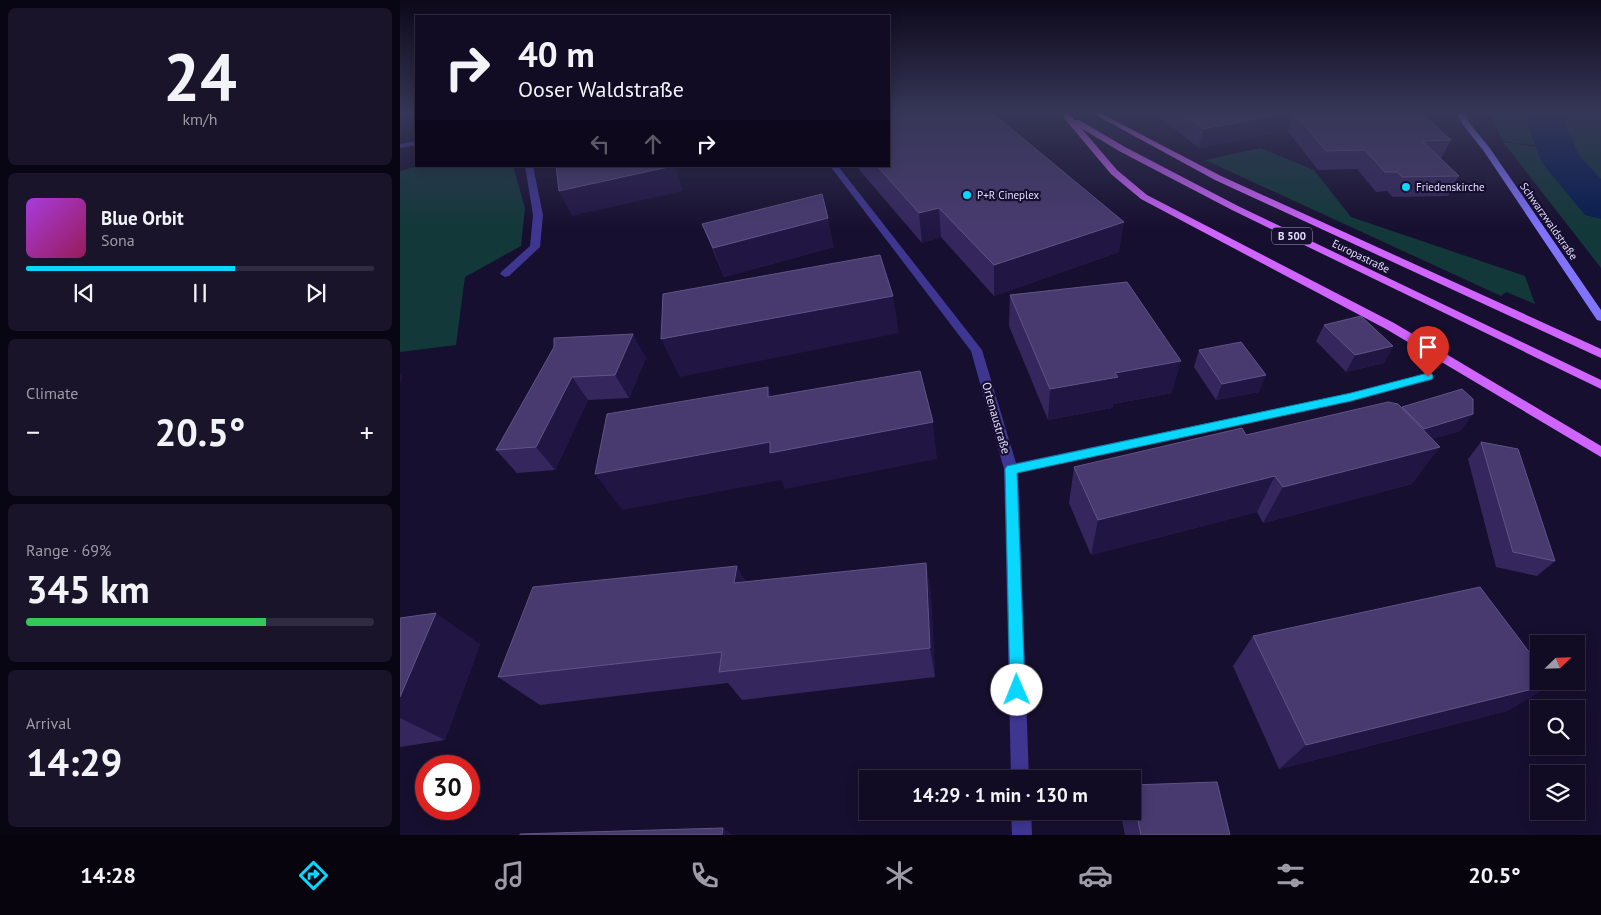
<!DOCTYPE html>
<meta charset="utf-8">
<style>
body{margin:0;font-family:"PT Sans",sans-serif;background:#1a142b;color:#f1f3f6;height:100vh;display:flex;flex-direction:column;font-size:19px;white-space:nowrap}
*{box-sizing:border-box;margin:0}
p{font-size:16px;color:#9c9ba6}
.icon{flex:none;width:28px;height:28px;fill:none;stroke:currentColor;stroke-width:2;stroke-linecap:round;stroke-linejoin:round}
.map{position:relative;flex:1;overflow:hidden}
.side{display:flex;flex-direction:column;gap:8px;padding:8px;background:#090613;width:400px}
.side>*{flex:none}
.guide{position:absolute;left:15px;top:15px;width:475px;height:152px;border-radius:0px;box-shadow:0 2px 12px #0003,0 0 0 1px #302b41;background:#110b23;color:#f1f3f6;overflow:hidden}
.needle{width:32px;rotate:67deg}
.tools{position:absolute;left:1130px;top:635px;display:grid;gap:10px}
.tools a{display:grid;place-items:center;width:55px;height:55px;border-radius:0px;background:#110b23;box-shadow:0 2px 12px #0003,0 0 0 1px #302b41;font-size:25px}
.speed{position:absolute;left:15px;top:755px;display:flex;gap:10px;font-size:25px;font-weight:700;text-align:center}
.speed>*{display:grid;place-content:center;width:65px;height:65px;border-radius:50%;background:#110b23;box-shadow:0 2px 12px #0003,0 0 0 1px #302b41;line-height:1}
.speed .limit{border:8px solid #d22;background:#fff;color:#111}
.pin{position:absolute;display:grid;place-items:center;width:42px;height:42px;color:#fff;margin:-51px -21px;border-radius:50% 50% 50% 0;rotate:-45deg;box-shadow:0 0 5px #0007}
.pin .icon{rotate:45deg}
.me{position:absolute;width:55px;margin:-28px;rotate:359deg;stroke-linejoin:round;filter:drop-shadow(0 0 4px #0008)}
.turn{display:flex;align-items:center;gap:18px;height:105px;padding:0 20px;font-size:22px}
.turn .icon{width:65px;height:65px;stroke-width:2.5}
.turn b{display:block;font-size:35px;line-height:42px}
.lanes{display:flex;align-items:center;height:48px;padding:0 20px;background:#0003;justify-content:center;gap:25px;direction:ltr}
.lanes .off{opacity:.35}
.big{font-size:38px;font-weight:700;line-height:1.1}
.side .widget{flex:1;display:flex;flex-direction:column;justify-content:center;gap:8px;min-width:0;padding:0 18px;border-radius:8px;background:#1a142b}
.side .dial{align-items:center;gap:0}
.dial b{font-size:65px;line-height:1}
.song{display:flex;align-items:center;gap:15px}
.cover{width:60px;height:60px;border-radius:8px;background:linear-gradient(135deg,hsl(280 70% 55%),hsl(330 70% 35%))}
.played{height:5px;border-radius:2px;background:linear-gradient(90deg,#09d7ff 60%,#302b41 60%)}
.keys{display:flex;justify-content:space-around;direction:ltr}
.heat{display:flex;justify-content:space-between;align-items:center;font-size:28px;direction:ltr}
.charge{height:8px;border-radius:4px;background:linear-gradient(90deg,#34c759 69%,#302b41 0)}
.trip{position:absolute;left:459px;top:770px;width:282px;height:50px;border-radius:0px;background:#110b23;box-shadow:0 2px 12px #0003,0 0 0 1px #302b41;font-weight:700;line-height:50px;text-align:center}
.tabs{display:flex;height:80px;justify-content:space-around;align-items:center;background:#07040e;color:#9c9ba6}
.tabs .icon{width:35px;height:35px}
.tabs .active{color:#09d7ff}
.tabs b{font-size:22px;color:#f1f3f6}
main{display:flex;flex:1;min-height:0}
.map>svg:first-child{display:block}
.green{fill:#123839}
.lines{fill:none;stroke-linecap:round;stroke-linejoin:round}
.canal{fill:#061d51;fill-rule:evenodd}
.river{fill:#061d51;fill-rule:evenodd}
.street{fill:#3f3692;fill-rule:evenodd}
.secondary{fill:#8074ff;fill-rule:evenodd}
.primary{fill:#cf64ff;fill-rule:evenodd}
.wall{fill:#35275e}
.shaded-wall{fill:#211544}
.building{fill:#483a6f;stroke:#605486}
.route{fill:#09d7ff;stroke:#068ca6}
.poi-dot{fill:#09d7ff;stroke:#170f2f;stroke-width:2}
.labels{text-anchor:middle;stroke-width:4.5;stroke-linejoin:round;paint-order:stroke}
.far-poi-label{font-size:11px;fill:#e3ddff;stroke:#170f2f;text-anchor:start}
.far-street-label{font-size:11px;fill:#e3ddff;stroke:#170f2f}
.shield{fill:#170f2f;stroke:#a69fc1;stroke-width:1}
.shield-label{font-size:11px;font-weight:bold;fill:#e3ddff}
.street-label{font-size:12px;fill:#e3ddff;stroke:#170f2f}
</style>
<main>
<section class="side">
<div class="widget dial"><b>24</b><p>km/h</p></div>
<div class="widget">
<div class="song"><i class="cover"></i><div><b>Blue Orbit</b><p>Sona</p></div></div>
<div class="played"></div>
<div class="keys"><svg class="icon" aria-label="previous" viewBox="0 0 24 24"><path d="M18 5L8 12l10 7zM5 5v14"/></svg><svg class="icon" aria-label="pause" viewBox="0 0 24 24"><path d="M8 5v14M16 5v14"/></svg><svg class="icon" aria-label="next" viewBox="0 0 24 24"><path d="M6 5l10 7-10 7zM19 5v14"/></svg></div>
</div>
<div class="widget"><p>Climate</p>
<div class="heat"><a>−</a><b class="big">20.5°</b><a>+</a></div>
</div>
<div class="widget"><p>Range · 69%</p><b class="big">345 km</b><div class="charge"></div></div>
<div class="widget"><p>Arrival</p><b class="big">14:29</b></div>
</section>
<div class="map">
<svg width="1201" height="835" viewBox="0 0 1201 835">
<rect width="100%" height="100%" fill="#170f2f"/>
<path class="green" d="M1089,113H1136L1133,117L1139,146L1103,141Z
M1159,113H1201V192L1183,175L1155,119Z
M1103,142L1142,148L1201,218V268Z
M860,148L914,170L951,217L1125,276L1135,304L1106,292L1101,296L805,160Z
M18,166H113L125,208L121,246L65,277L56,345L0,352V171Z"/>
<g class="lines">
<path class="canal" d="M1125,113H1149L1156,120L1153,125C1141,128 1132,123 1125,113Z"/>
<path class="river" d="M1131,113H1171L1164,122L1179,155L1201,179V219L1185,215L1146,168L1140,159L1126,120Z"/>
<path class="street" d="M16,141V145L0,148V144Z
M125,166H133L143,215L140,247L109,276L105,277L100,274L101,272L130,246L133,215Z
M430,166H438L582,350L616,463L951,393L1028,373L1034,377L1032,380L951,401L618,473L629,779H611L604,469L571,351Z
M611,811H631L632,835H612Z"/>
<path class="secondary" d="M1057,113H1064L1070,124L1089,147L1201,310V321L1197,320L1083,150L1063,125Z"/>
<path class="primary" d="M692,113H700L821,176L1201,349V358L815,180Z
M664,114H670L674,120H679L725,147L838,206L1201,380V389L832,210L719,151L681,128L717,170L747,195L994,323L1201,446V457L986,329L741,199L711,174L664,118Z"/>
</g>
<path class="wall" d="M754,113H1021L1051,140L1041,159L1059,176L1048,196L993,197L987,191L976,192L957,169L918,170L887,130L799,148Z
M456,166H489L719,252L594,296L541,237L522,243Z
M302,224L434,247L324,277Z
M610,295L772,393L713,404L712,408L648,420L609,326Z
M924,325L993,346L984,363L946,372L916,341Z
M154,347L246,358L229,398L188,400L155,470L117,473L96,450Z
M799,350L859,392L816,400L794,367Z
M1002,407L1073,414L1060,431L1032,439L1012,484L863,523L857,512L691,555L669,503L674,467Z
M1081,442L1155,561L1137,576L1096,567L1068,459Z
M526,563L531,596L535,677L342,700L328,683L140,705L98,677L346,582Z
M0,618L80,644L45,740L0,747Z
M853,636L1153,684L1107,711L879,769L833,666Z
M732,785L830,835H725L720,811H732Z"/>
<path class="shaded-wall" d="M0,113H16V129L6,131L5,129L0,130Z
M887,113H893L887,130L799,148L803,129Z
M273,166H275L283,191L172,216L159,191Z
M539,208L541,237L522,243L519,213Z
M428,218L434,247L324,277L313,248Z
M724,222L719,252L594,296V265Z
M493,296L499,333L280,377L261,339Z
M233,334L246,358L229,398L215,375Z
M993,346L984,363L946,372L955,355Z
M781,361L772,393L713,404L712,408L648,420L650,389L715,373Z
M0,374L3,377L0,383Z
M866,375L859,392L816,400L822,384Z
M172,377L188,400L155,470L136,447Z
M368,387L382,424L368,397Z
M1073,414L1060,431L1012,445L1024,429Z
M533,422L537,459L385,489L381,480L222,510L195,474L370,442Z
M1040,447L1012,484L863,523L883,487Z
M875,476L857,512L691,555L698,520Z
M526,563L531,596L535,677L530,648Z
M337,566L356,599L334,583Z
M36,613L80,644L45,740L0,718V697Z
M1153,684L1107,711L879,769L906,745Z
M323,828L333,835H322Z"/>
<path class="building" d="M489,113H591L608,126L724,222L594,265L539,208L519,213L477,166H489Z
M782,113H887L803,129Z
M894,113H1021L1051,140L1022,141L1059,176L1002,177L997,172H985L965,150L926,151Z
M156,166H273L159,191Z
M422,194L428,218L313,248L302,224Z
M480,255L493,296L261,339L263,294Z
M727,282L781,361L715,373L718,377L650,389L610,295Z
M961,316L993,346L955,355L924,325Z
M233,334L215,375L172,377L136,447L96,450L154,347V338Z
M841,342L866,375L822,384L799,350Z
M520,371L533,422L370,453V442L195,474L207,414L368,387V397Z
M1062,389L1073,399V414L1024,429L1002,407Z
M988,402L998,404L1040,447L883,487L875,476L698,520L674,467L842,428L846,435Z
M1081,442L1118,449L1155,561L1113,552Z
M526,563L530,648L319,672L322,652L98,677L133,587L337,566L334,583Z
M1080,587L1139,665V681H1151L1153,684L906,745L853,636Z
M36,613L0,697V618Z
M817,782L830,835H741L732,791V785Z
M323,828L322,835H120V834Z"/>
<linearGradient id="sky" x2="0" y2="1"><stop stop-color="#0d081a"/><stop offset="0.49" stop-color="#363758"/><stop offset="1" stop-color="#363758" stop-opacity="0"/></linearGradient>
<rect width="1201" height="230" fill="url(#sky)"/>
<path class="route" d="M1028,373L1032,374L1033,377L1032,379L951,401L617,473L625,690L623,695L617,697L612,695L610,690L605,469L607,466L951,393Z"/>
<g class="poi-dot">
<circle cx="1006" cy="187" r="5"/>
<circle cx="567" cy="195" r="5"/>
</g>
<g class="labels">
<g class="far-poi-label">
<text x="1016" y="191">Friedenskirche</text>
<text x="577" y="199">P+R Cineplex</text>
</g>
<g class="far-street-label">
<text transform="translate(1149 221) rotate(55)" y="4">Schwarzwaldstraße</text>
<text transform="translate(961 256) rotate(26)" y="4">Europastraße</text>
</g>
<rect class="shield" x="872" y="227.5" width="40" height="17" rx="4"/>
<g class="shield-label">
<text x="892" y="240">B 500</text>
</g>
<g class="street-label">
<text transform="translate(596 418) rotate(74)" y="4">Ortenaustraße</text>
</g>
</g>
</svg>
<div class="tools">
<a><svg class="needle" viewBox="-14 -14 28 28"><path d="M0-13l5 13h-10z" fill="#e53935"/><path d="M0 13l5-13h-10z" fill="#9c9ba6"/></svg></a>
<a><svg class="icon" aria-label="search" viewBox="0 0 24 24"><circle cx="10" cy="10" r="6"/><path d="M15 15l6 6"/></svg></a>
<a><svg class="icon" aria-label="layers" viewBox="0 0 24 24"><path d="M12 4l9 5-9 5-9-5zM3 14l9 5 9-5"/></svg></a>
</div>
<div class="speed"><div class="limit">30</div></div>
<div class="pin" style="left:1028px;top:377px;background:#d93025"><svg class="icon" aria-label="arrive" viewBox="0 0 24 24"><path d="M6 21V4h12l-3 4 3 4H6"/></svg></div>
<svg class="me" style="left:617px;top:690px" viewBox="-20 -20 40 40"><circle r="19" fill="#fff"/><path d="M0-13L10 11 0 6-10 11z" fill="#09d7ff"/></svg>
<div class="trip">14:29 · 1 min · 130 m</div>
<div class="guide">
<div class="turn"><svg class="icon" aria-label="right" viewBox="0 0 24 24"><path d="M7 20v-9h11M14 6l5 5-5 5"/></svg><div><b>40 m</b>Ooser Waldstraße</div></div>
<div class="lanes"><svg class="icon off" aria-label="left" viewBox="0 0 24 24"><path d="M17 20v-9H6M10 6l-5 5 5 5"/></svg><svg class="icon off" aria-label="ahead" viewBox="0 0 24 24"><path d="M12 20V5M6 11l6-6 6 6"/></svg><svg class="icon" aria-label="right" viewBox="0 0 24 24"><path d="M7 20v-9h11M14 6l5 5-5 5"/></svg></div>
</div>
</div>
</main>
<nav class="tabs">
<b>14:28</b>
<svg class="icon active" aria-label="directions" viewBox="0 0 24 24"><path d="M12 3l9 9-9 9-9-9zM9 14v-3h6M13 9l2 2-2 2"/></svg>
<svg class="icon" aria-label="music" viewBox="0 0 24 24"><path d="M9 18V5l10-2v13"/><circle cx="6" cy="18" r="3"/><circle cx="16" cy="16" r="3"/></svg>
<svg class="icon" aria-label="phone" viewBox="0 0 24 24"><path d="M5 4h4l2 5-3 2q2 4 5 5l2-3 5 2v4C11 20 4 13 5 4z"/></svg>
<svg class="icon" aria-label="climate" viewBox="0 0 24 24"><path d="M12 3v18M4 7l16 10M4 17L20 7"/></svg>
<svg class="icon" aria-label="car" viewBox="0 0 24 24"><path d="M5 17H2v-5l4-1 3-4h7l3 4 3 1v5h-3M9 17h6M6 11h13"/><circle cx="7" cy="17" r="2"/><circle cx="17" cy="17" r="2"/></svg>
<svg class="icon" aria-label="filters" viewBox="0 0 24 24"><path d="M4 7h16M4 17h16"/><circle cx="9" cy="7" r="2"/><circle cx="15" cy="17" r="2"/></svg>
<b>20.5°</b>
</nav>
